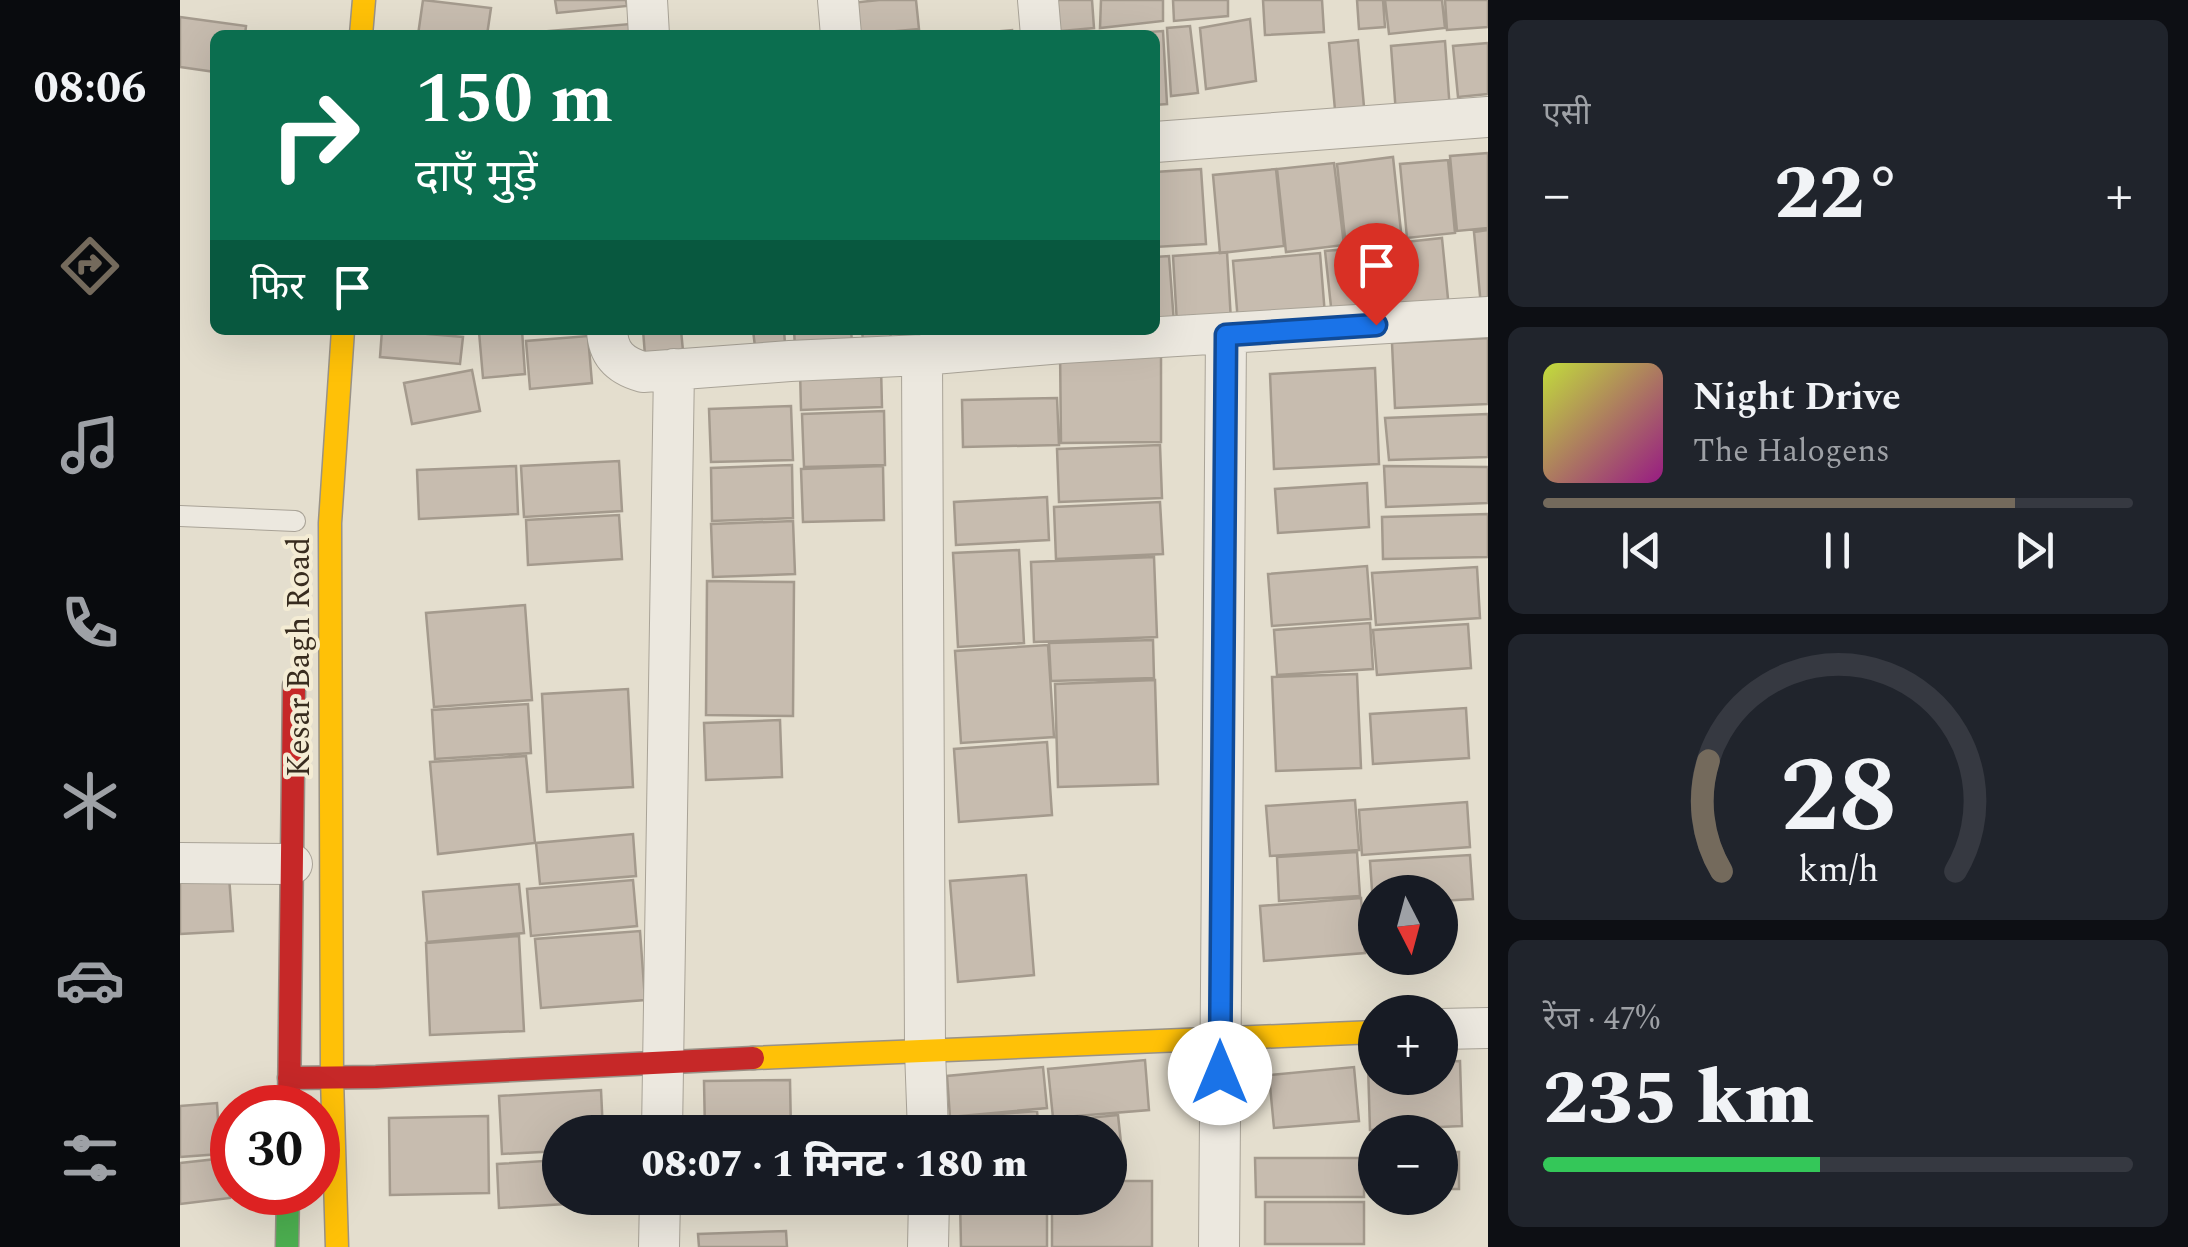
<!DOCTYPE html>
<html lang="hi">
<meta charset="utf-8">
<style>
body{margin:0;font-family:Spectral,"Noto Sans Devanagari",serif;background:#20242c;color:#f1f3f6;height:100vh;display:flex;flex-direction:column;font-size:38px;white-space:nowrap}
*{box-sizing:border-box;margin:0}
p{font-size:32px;color:#9ea1a6}
.icon{flex:none;width:55px;height:55px;fill:none;stroke:currentColor;stroke-width:2;stroke-linecap:round;stroke-linejoin:round}
.map{position:relative;flex:1;overflow:hidden}
.side{display:flex;flex-direction:column;gap:20px;padding:20px;background:#0d0f14;width:700px}
.side>*{flex:none}
.top-card{position:absolute;left:30px;top:30px;width:950px;height:305px;border-radius:15px;box-shadow:0 10px 40px #0002;background:#0b6e4f;color:#fff;overflow:hidden}
.needle{width:65px;rotate:174deg}
.controls{position:absolute;left:1178px;top:875px;display:grid;gap:20px}
.controls a{display:grid;place-items:center;width:100px;height:100px;border-radius:50%;background:#171b24;box-shadow:0 10px 40px #0002;font-size:50px}
.speed{position:absolute;left:30px;top:1085px;display:flex;gap:20px;font-size:50px;font-weight:700;text-align:center}
.speed>*{display:grid;place-content:center;width:130px;height:130px;border-radius:50%;background:#171b24;box-shadow:0 10px 40px #0002;line-height:1}
.speed .limit{border:15px solid #d22;background:#fff;color:#111}
.pin{position:absolute;display:grid;place-items:center;width:85px;height:85px;color:#fff;margin:-102px -42px;border-radius:50% 50% 50% 0;rotate:-45deg;box-shadow:0 0 10px #0007}
.pin .icon{rotate:45deg}
.me{position:absolute;width:110px;margin:-55px;rotate:0deg;stroke-linejoin:round;filter:drop-shadow(0 0 8px #0008)}
.turn{display:flex;align-items:center;gap:35px;height:210px;padding:0 40px;font-size:45px}
.turn .icon{width:130px;height:130px;stroke-width:2.5}
.turn b{display:block;font-size:70px;line-height:85px}
.then{display:flex;align-items:center;height:95px;padding:0 40px;background:#0003;gap:20px;font-size:38px}
.big{font-size:75px;font-weight:800;line-height:1.1}
.side .card{flex:1;display:flex;flex-direction:column;justify-content:center;gap:15px;min-width:0;padding:0 35px;border-radius:15px;background:#20242c}
.side .dial{align-items:center;gap:0}
.dial svg{height:260px;overflow:visible;fill:none;stroke:#363941;stroke-width:7;stroke-linecap:round;text-anchor:middle}
.dial text{fill:#f1f3f6;stroke:none}
.song{display:flex;align-items:center;gap:30px}
.cover{width:120px;height:120px;border-radius:15px;background:linear-gradient(135deg,hsl(70 70% 55%),hsl(310 70% 35%))}
.played{height:10px;border-radius:5px;background:linear-gradient(90deg,#746a5c 80%,#363941 80%)}
.keys{display:flex;justify-content:space-around;direction:ltr}
.heat{display:flex;justify-content:space-between;align-items:center;font-size:55px;direction:ltr}
.charge{height:15px;border-radius:8px;background:linear-gradient(90deg,#34c759 47%,#363941 0)}
.trip{position:absolute;left:362px;top:1115px;width:585px;height:100px;border-radius:50px;background:#171b24;box-shadow:0 10px 40px #0002;font-weight:800;line-height:100px;text-align:center}
main{display:flex;flex:1;min-height:0}
.menu{display:flex;flex-direction:column;width:180px;justify-content:space-around;align-items:center;background:#090b0e;color:#9ea1a6}
.menu .icon{width:70px;height:70px}
.menu .on{color:#746a5c}
.menu b{font-size:45px;color:#f1f3f6}
.map>svg:first-child{display:block}
.building{fill:#c7bcaf;stroke:#a49a8d;stroke-width:2.5}
.lines{fill:none;stroke-linecap:round;stroke-linejoin:round}
.lane-casing{stroke:#a9a397;stroke-width:22}
.street-casing{stroke:#a9a397;stroke-width:42}
.fast-casing{stroke:#999287;stroke-width:25}
.slow-casing{stroke:#999287;stroke-width:25}
.jam-casing{stroke:#999287;stroke-width:25}
.lane{stroke:#ece8df;stroke-width:20}
.street{stroke:#ece8df;stroke-width:40}
.fast{stroke:#4caf50;stroke-width:22}
.slow{stroke:#ffc107;stroke-width:22}
.jam{stroke:#c62828;stroke-width:22}
.route-casing{stroke:#114b97;stroke-width:25}
.route{stroke:#1a73e8;stroke-width:18}
.labels{text-anchor:middle;stroke-width:8;stroke-linejoin:round;paint-order:stroke}
.street-label{font-size:32px;fill:#382c1f;stroke:#f4ecd4}
</style>
<main>
<nav class="menu">
<b>08:06</b>
<svg class="icon on" aria-label="directions" viewBox="0 0 24 24"><path d="M12 3l9 9-9 9-9-9zM9 14v-3h6M13 9l2 2-2 2"/></svg>
<svg class="icon" aria-label="music" viewBox="0 0 24 24"><path d="M9 18V5l10-2v13"/><circle cx="6" cy="18" r="3"/><circle cx="16" cy="16" r="3"/></svg>
<svg class="icon" aria-label="phone" viewBox="0 0 24 24"><path d="M5 4h4l2 5-3 2q2 4 5 5l2-3 5 2v4C11 20 4 13 5 4z"/></svg>
<svg class="icon" aria-label="climate" viewBox="0 0 24 24"><path d="M12 3v18M4 7l16 10M4 17L20 7"/></svg>
<svg class="icon" aria-label="car" viewBox="0 0 24 24"><path d="M5 17H2v-5l4-1 3-4h7l3 4 3 1v5h-3M9 17h6M6 11h13"/><circle cx="7" cy="17" r="2"/><circle cx="17" cy="17" r="2"/></svg>
<svg class="icon" aria-label="filters" viewBox="0 0 24 24"><path d="M4 7h16M4 17h16"/><circle cx="9" cy="7" r="2"/><circle cx="15" cy="17" r="2"/></svg>
</nav>
<div class="map">
<svg width="1308" height="1247" viewBox="0 0 1308 1247">
<rect width="100%" height="100%" fill="#e4dece"/>
<path class="building" d="M243,0L311,8L307,35H238Z
M375,0H446L447,6L377,13Z
M699,0H736L739,29L674,35L671,3Z
M870,0H912L914,28L871,32Z
M921,0H983V21L920,28Z
M993,0H1048V16L994,21Z
M1083,0H1142L1144,32L1085,35Z
M1177,0H1203L1205,27L1179,29Z
M1205,0H1262L1265,28L1209,34Z
M1265,0H1308V27L1267,30Z
M0,17L66,26L65,35H35V72L0,67Z
M1070,19L1076,81L1026,89L1020,28Z
M450,24L451,35H369L368,31Z
M1010,26L1018,93L991,96L987,28Z
M832,30V35H778Z
M983,31L987,104L975,105V35H922Z
M1178,40L1184,107L1155,110L1149,43Z
M1265,41L1270,111L1216,114L1211,46Z
M1308,43V94L1278,97L1273,46Z
M1308,153V228L1277,231L1270,156Z
M1213,157L1222,241L1166,247L1157,164Z
M1268,160L1275,233L1227,238L1220,164Z
M1154,163L1164,245L1106,252L1097,169Z
M1021,169L1026,244L975,247V172Z
M1096,169L1104,246L1040,253L1033,175Z
M1308,230V305L1301,306L1294,232Z
M1262,238L1269,309L1214,315L1207,244Z
M1203,246L1209,311L1152,316L1145,251Z
M1047,252L1051,321L997,324L993,256Z
M1140,253L1145,315L1058,322L1053,261Z
M989,256L994,323L975,325V257Z
M202,330L283,337L280,364L200,357Z
M322,330H342L345,374L303,378L299,332Z
M463,330H501L503,351L465,355Z
M573,330H604L605,344L575,347Z
M614,330H671L672,342L615,347Z
M682,330H710L711,339L683,341Z
M739,330H793V335L740,341Z
M408,336L412,383L350,389L346,341Z
M1308,338V404L1215,408L1212,343Z
M981,347V442L881,443L880,348Z
M701,367L702,407L621,410L620,370Z
M1195,368L1199,464L1094,469L1090,374Z
M292,370L300,411L232,424L224,383Z
M877,398L879,445L783,447L782,400Z
M611,406L613,460L531,462L529,409Z
M704,411L705,465L624,467L622,414Z
M1308,414V457L1209,460L1205,418Z
M980,445L982,498L879,502L877,449Z
M439,461L442,511L344,517L341,466Z
M612,465L613,518L532,521L531,468Z
M336,466L338,514L239,519L237,470Z
M703,466L704,520L623,522L621,469Z
M1204,466L1308,467V503L1206,507Z
M1187,483L1189,527L1098,533L1095,489Z
M867,497L869,540L776,545L774,502Z
M980,502L983,554L876,559L874,507Z
M1308,514V557L1203,559L1202,517Z
M439,515L442,559L348,565L346,520Z
M613,521L615,574L533,577L531,524Z
M839,550L844,643L778,647L773,553Z
M974,557L977,637L854,642L851,562Z
M1187,566L1191,619L1092,626L1088,574Z
M1297,567L1300,618L1196,625L1192,573Z
M527,581L614,582L613,716L526,715Z
M345,605L352,700L254,707L246,613Z
M1190,623L1193,669L1097,675L1094,630Z
M1288,624L1291,668L1197,675L1193,630Z
M973,640L974,678L871,681L869,643Z
M868,645L874,737L781,743L775,651Z
M1177,674L1181,768L1096,771L1092,677Z
M975,680L978,784L878,787L875,684Z
M448,689L453,787L367,792L362,694Z
M348,704L351,753L255,759L252,710Z
M1286,708L1289,758L1193,764L1190,714Z
M600,720L602,777L526,780L524,723Z
M867,742L872,815L779,822L774,749Z
M346,756L355,843L258,854L250,762Z
M1175,800L1179,850L1090,856L1086,806Z
M1287,802L1290,847L1182,855L1179,810Z
M453,834L456,876L360,884L356,843Z
M1177,852L1180,896L1099,901L1097,857Z
M1290,855L1293,899L1260,901V892H1195V905H1193L1190,861Z
M846,875L854,975L778,982L770,881Z
M49,876L53,931L0,934V879Z
M453,880L457,926L351,936L347,889Z
M339,884L344,933L247,942L243,892Z
M1181,898L1185,953L1084,961L1080,906Z
M460,931L465,1000L361,1008L355,939Z
M339,936L344,1031L250,1035L246,943Z
M965,1060L969,1110L873,1118L868,1069Z
M1280,1061L1282,1126L1190,1130L1188,1065L1195,1064V1078H1260V1062Z
M863,1067L867,1108L770,1117L767,1076Z
M1174,1067L1179,1121L1094,1128L1089,1075Z
M610,1080L611,1132H525L524,1081Z
M421,1090L423,1132H380V1151L322,1154L319,1096Z
M37,1103L40,1154L0,1157V1106Z
M857,1111L859,1132H773L772,1118Z
M938,1115L942,1152L930,1153V1132H867L866,1122Z
M308,1116L309,1193L210,1195L209,1118Z
M1186,1152H1195V1190H1186Z
M1260,1152H1279V1189H1260Z
M46,1158L50,1198L0,1204V1163Z
M1075,1158H1184V1197H1076Z
M380,1160V1198H419V1202L319,1208L317,1164Z
M930,1181H972V1247H872V1198H930Z
M780,1198H867V1247H781Z
M1085,1202H1184V1244H1085Z
M606,1231L607,1247H519L518,1234Z"/>
<g class="lines">
<g class="lane-casing">
<path id="lane" d="M0,516L115,521"/>
</g>
<g class="street-casing">
<path id="street" d="M467,0L469,35
M658,0L661,35
M858,0L861,35
M975,142L1308,117
M427,330C428,355 441,366 463,372L610,361L742,355L882,343L1308,317
M742,355L745,1050L748,1132
M0,863L112,864
M1260,1029L1308,1028
M482,1132L494,369
M479,1247L480,1198
M748,1247L749,1198
M1039,1247L1046,335"/>
</g>
<g class="fast-casing">
<path id="fast" d="M107,1247L108,1192"/>
</g>
<g class="slow-casing">
<path id="slow" d="M181,35L184,0
M573,1058L1195,1032
M157,1247L152,1078L150,523L163,330"/>
</g>
<g class="jam-casing">
<path id="jam" d="M109,1078L196,1077L573,1058
M109,1108L114,686"/>
</g>
<use href="#lane" class="lane"/>
<use href="#street" class="street"/>
<use href="#fast" class="fast"/>
<use href="#slow" class="slow"/>
<use href="#jam" class="jam"/>
</g>
<g class="lines">
<g class="route-casing">
<path id="route" d="M1040,1073L1046,335L1196,325"/>
</g>
<use href="#route" class="route"/>
</g>
<g class="labels">
<g class="street-label">
<text transform="translate(118 657) rotate(-90)" y="11">Kesar Bagh Road</text>
</g>
</g>
</svg>
<div class="controls">
<a><svg class="needle" viewBox="-14 -14 28 28"><path d="M0-13l5 13h-10z" fill="#e53935"/><path d="M0 13l5-13h-10z" fill="#9ea1a6"/></svg></a>
<a>+</a>
<a>−</a>
</div>
<div class="speed"><div class="limit">30</div></div>
<div class="pin" style="left:1196px;top:325px;background:#d93025"><svg class="icon" aria-label="arrive" viewBox="0 0 24 24"><path d="M6 21V4h12l-3 4 3 4H6"/></svg></div>
<svg class="me" style="left:1040px;top:1073px" viewBox="-20 -20 40 40"><circle r="19" fill="#fff"/><path d="M0-13L10 11 0 6-10 11z" fill="#1a73e8"/></svg>
<div class="trip">08:07 · 1 मिनट · 180 m</div>
<div class="top-card">
<div class="turn"><svg class="icon" aria-label="right" viewBox="0 0 24 24"><path d="M7 20v-9h11M14 6l5 5-5 5"/></svg><div><b>150 m</b>दाएँ मुड़ें</div></div>
<div class="then">फिर<svg class="icon" aria-label="arrive" viewBox="0 0 24 24"><path d="M6 21V4h12l-3 4 3 4H6"/></svg></div>
</div>
</div>
<section class="side">
<div class="card"><p>एसी</p>
<div class="heat"><a>−</a><b class="big">22°</b><a>+</a></div>
</div>
<div class="card">
<div class="song"><i class="cover"></i><div><b>Night Drive</b><p>The Halogens</p></div></div>
<div class="played"></div>
<div class="keys"><svg class="icon" aria-label="previous" viewBox="0 0 24 24"><path d="M18 5L8 12l10 7zM5 5v14"/></svg><svg class="icon" aria-label="pause" viewBox="0 0 24 24"><path d="M8 5v14M16 5v14"/></svg><svg class="icon" aria-label="next" viewBox="0 0 24 24"><path d="M6 5l10 7-10 7zM19 5v14"/></svg></div>
</div>
<div class="card dial"><svg viewBox="0 0 100 80">
<path d="M14 69A42 42 0 1 1 86 69"/>
<path d="M14 69A42 42 0 0 1 10 35" stroke="#746a5c"/>
<text x="50" y="56" font-size="32" font-weight="700">28</text>
<text x="50" y="72" font-size="11">km/h</text>
</svg></div>
<div class="card"><p>रेंज · 47%</p><b class="big">235 km</b><div class="charge"></div></div>
</section>
</main>
